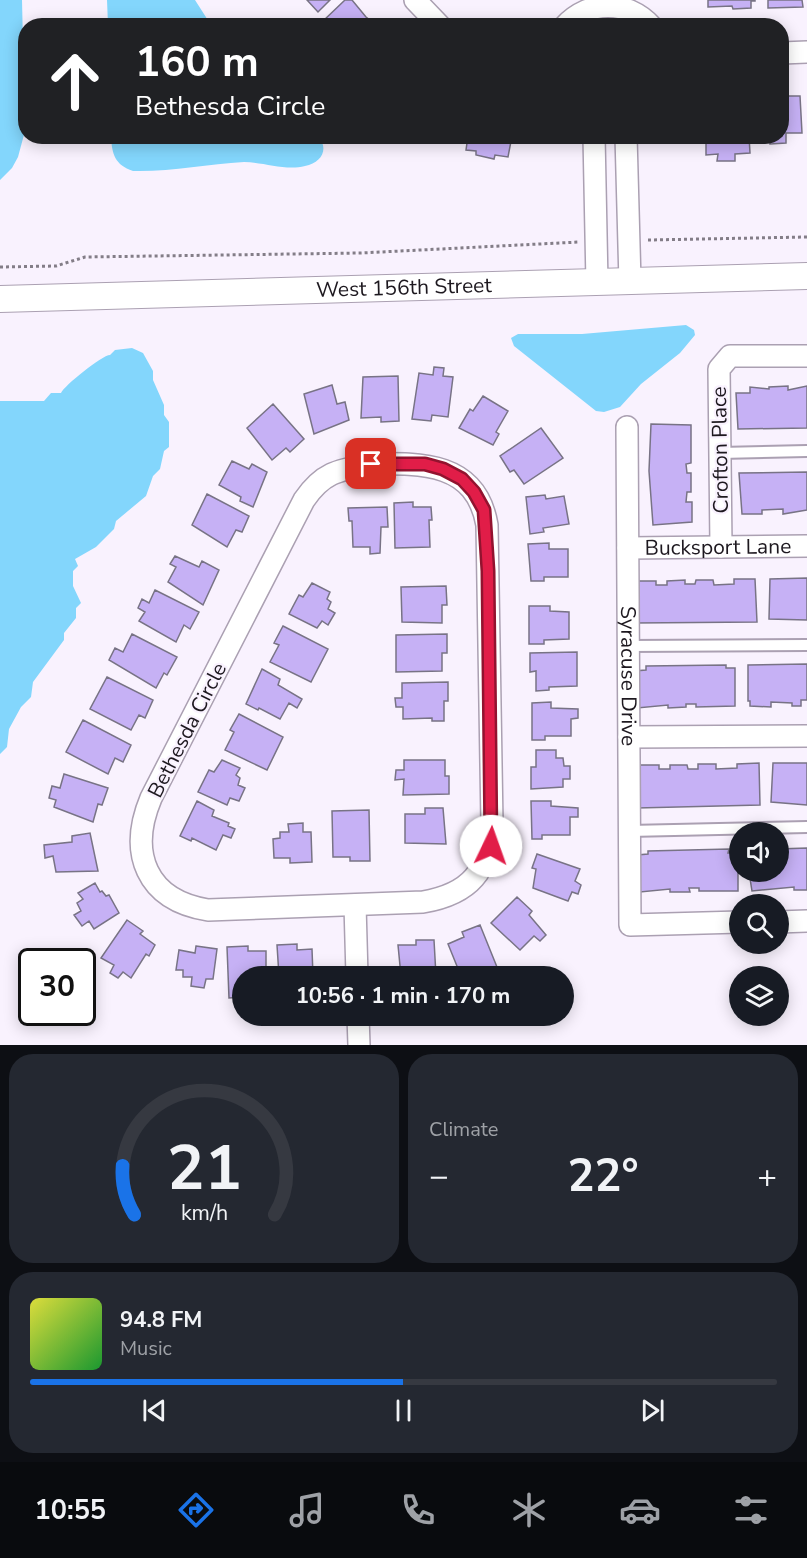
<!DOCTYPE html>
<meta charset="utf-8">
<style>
body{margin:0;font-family:"Nunito Sans",sans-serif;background:#242831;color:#f1f3f6;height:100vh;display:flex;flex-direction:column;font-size:22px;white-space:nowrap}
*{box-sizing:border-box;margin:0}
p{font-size:20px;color:#9ea1a6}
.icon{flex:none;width:33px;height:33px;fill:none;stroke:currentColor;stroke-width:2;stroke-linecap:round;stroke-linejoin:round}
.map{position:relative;height:1045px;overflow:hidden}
.details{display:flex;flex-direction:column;gap:9px;padding:9px;background:#0d0f14;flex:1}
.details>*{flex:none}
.top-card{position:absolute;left:18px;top:18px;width:771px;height:126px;border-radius:24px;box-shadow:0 3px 15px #0003;background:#202124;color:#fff;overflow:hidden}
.buttons{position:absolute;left:729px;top:822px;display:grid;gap:12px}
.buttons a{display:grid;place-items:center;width:60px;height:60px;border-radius:50%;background:#171b24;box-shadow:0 3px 15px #0003;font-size:30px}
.speed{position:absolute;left:18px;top:948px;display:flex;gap:12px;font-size:30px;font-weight:700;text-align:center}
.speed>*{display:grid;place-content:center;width:78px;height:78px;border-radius:50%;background:#171b24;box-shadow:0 3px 15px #0003;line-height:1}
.speed .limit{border:3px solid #111;border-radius:9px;background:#fff;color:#111}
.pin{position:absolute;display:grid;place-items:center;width:51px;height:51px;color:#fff;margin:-26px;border-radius:12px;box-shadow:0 3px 9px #0006}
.me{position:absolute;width:66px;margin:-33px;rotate:3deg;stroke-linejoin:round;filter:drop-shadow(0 0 4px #0008)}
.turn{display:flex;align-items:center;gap:21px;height:126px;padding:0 18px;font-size:27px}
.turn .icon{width:78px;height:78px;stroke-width:2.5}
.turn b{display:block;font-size:42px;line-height:51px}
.big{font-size:45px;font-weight:700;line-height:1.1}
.details .card{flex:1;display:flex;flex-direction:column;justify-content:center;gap:9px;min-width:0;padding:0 21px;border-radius:24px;background:#242831}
.details .dial{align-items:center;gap:0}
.dial svg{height:156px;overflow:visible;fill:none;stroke:#363941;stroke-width:7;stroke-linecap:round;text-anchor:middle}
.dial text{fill:#f1f3f6;stroke:none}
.song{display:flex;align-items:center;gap:18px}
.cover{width:72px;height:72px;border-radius:9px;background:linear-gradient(135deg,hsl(60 70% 55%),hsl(130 70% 35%))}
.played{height:6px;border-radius:3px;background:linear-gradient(90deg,#1a73e8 50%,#363941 50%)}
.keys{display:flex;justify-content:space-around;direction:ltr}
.heat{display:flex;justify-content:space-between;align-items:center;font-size:33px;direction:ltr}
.details .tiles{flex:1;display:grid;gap:9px;grid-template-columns:1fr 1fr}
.card:last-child{grid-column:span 2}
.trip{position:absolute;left:232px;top:966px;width:342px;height:60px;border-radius:30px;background:#171b24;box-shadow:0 3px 15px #0003;font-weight:700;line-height:60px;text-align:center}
.tabs{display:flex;height:96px;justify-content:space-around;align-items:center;background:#090b0e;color:#9ea1a6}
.tabs .icon{width:42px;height:42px}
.tabs .selected{color:#1a73e8}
.tabs b{font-size:27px;color:#f1f3f6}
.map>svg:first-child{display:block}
.water{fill:#83d6fc}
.building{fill:#c6b1f5;stroke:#787385;stroke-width:1.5}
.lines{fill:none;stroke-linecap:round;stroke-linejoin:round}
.service-casing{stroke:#aba0b2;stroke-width:14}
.minor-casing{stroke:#aba0b2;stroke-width:24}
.tertiary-casing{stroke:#aba0b2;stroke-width:28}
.path{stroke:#837d87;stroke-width:3;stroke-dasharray:3 3;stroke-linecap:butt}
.service{stroke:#fff;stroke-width:10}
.minor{stroke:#fff;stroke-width:21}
.tertiary{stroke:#fff;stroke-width:26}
.route-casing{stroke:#92132f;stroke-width:15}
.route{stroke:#e11d48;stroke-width:10}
.labels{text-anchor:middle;stroke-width:4.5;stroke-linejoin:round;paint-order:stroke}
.street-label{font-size:21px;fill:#1d181f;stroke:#f9f2fe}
</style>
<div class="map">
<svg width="807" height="1045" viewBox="0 0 807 1045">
<rect width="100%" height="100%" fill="#f9f2fe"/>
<path class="water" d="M0,0H22L25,131L18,157L12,168L0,180Z
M107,0H195L211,25H108Z
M111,137H319C329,150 321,163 305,166C285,171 264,162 244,162C207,164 170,172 133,171C115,165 112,154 111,137Z
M686,325L694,330L695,335L680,353L641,384L620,407L604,412L596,411L514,346L511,338L518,334H582Z
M132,348L143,353L153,371V380L164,405V415L169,422V447L164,451L160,469L153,476L146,496L116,521L114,529L96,547L75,559L78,566L73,571V586L81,603L76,608V618L64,633V640L33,682L31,697L21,707L9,729L7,747L0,754V401H44L51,393H61C64,386 102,355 110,355L115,350Z"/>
<path class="building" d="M307,0H330L318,12Z
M345,0H352L366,17L378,26H327L323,21Z
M708,0H755V1H751V8L733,9L732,6L708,7Z
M768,0H802L803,7L768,8Z
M785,96H800L802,133H786V143L770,144V136H782V99H785Z
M468,136H512L508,157L495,155L494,159L476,155V151L466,150Z
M706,136H749L750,153L735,154V161H717L718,154L706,155Z
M434,367L444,368L443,376L453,377L448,417L432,415L431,421L412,419L419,373L433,375Z
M398,376L399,421L381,422V417L361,418L363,377Z
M332,385L337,404L345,402L349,420L314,434L304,394Z
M788,386V390L807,386V428L738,429L736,393H750V387L769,389V387Z
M483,396L508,411L496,432L499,434L493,445L459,428L470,409L473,411Z
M273,404L304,439L290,452L286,448L272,460L247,428Z
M651,424L691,425V463L686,464L687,473H691V492H687L686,502H692V522L653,525L649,471Z
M541,428L563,458L524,484L514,470L510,472L500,456Z
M232,461L249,469L252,464L267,472L253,507L240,501L241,497L219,485Z
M807,472V510L783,514V509L762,510V514H742L739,473Z
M207,494L249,516L242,532L236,530L227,547L192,525Z
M545,495L546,499L564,496L569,524L543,528L544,532L530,534L526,497Z
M413,502V507H431L432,520H429L430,547L395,548L394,503Z
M387,507L388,527H381L380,553L370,554V547H353L352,521H349L348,508Z
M549,543V549H568V577H544V581H531L528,544Z
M175,556L199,567L202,561L219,570L203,605L168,582L176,567L170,564Z
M807,578V620L769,619L770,579Z
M734,579H755L757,622L635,623V581H656V585H667V581L685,580V584H695L696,580H713L714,585L734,584Z
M312,583L330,592L327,599L331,602L328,609L335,613L328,625L322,621L317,628L289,614L299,595L303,597Z
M446,586L447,605H442V623L402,622L401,587Z
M155,590L199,612L190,629L184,625L176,642L139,621L145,612L138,608L142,599L149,603Z
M529,606H550V611L569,612V639L544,640V644H529Z
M283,626L328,649L311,682L270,662L279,645L274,643Z
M132,634L177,657L167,675L164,673L156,688L109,660L115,648L123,652Z
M447,634V653H442V671L396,672V635Z
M577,652V686L549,687V690L536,691V671L530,672V653Z
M807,664V700H801V706H792V703L771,702V707L750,706V701H748V665Z
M726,665V668H735V706L696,707V704H686V707L668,708V705L637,708L634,671L646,670V666Z
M262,669L280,679L278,685L302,699L297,708L289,703L280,719L259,708L258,710L246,704Z
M107,677L153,700L145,718L139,715L131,730L90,709Z
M448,682V701H444V721H432V718L403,719V707H396L395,698H402V683Z
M551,702V708L578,709V718L571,719V736H545V740H532V703Z
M239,714L283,737L267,770L225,750L234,732L230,730Z
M83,720L131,745L123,762L115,758L108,774L66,752Z
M536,750H556V758H563L564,766H570V779H563V787L531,789V767H536Z
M222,760L240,768L236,775L240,778L238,785L245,788L239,801L230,798L227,805L198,792L209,770L214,772Z
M404,760H445V776H449V794L403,795L404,779L395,780L396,770H404Z
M759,763L760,805L637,808L638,765H659V769H670V765H687L688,769H698V764H716V769L737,768V764Z
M773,763H807V805L771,802Z
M64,774L108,788L102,805L98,804L93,822L54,807L56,800L49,798L52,786L60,788Z
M197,801L214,810L212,816L229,823L228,826L235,829L231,838L223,835L216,850L192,838L191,841L180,836Z
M531,801H551V806L578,808V817H570V835H542V839H532Z
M425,808H443L446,844L405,843V814H425Z
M369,810L370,861H350V857H333L332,811Z
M303,823V832H311L312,862L290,863V858H274L273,839L280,838V832H289L288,824Z
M90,833L98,871L56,872L53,856L45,858L44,845L72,842V836Z
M807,848V890H794V887L752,891L749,872H778V849Z
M729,849L728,853H738V891H699V888H689L690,892H670V889L640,892L637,855L648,854V851Z
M537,854L580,869L575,881L581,885L578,894L572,892L568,901L533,888L536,869L532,868Z
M95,883L100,892L102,891L106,896L109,895L119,913L94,929L89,921L82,926L74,915L81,911L77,903L83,899L78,893Z
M517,897L532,911L529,915L546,935L540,941L534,936L520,950L491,923Z
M127,920L143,931L140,934L155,945L149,956L146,954L131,978L123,972L118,978L110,973L114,965L101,958Z
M480,925L499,972L486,976H461L448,944L464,937L462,932Z
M416,940H434L436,976H401L398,945H416Z
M297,944V950L312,949L313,976H279L277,945Z
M196,946L217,949L213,979H206L204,988L191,986L192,977H183V970H176L179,950L195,953Z
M248,946V951H266V975L243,976V997L229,998L227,947Z"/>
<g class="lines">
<g class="service-casing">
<path id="service" d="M720,453L807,451
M628,646L807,645
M629,831L807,827"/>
</g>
<g class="minor-casing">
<g id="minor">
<path d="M415,0L440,26"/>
<path d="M565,26C588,0 628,0 651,26"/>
<path d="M782,53L807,52"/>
<path d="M594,136L597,283"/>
<path d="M626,136L630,282"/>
<path id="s1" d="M627,427L630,925L740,922"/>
<path d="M371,464C422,463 476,462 487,525L492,824C489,871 470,894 423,902L208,910C146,900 128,853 151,798L304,500C323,472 339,470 371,464Z"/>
<path d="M721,547L719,369L730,356H807"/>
<path id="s2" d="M628,548L807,546"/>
<path d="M629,737L807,736"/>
<path d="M355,905L357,976"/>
<path d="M778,922L807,921"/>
<path d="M358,1016L359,1045"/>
</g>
</g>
<g class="tertiary-casing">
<g id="tertiary">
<path id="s3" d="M0,299L807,276"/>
</g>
</g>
<path class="path" d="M648,240L807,237
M0,267L56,266L85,257L361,253L579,242"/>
<use href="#service" class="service"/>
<use href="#minor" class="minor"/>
<use href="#tertiary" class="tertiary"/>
</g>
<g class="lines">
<g class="route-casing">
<path id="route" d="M371,464H425L443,469L462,479L474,492L484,510L488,571L491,846"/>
</g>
<use href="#route" class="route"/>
</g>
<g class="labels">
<g class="street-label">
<text dy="7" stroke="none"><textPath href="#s3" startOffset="404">West 156th Street</textPath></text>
<text transform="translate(720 450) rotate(-91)" y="7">Crofton Place</text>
<text dy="7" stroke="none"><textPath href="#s2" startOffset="90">Bucksport Lane</textPath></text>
<text dy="7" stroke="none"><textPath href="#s1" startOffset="249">Syracuse Drive</textPath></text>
<text transform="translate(187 730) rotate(-63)" y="7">Bethesda Circle</text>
</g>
</g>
</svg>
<div class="buttons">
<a><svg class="icon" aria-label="sound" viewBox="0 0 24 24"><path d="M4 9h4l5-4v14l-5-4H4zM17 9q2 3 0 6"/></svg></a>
<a><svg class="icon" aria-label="search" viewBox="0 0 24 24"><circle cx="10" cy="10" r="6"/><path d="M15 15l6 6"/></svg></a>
<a><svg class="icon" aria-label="layers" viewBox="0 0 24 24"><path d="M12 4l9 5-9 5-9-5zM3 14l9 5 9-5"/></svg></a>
</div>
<div class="speed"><div class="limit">30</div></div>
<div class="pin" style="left:371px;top:464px;background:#d93025"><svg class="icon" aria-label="arrive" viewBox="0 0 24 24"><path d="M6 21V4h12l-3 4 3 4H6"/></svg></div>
<svg class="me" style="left:491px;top:846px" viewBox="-20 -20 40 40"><circle r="19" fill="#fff"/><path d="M0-13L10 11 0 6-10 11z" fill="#e11d48"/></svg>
<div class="trip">10:56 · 1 min · 170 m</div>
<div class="top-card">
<div class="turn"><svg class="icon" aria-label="ahead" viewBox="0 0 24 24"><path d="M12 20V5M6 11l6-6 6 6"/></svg><div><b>160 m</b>Bethesda Circle</div></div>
</div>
</div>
<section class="details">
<div class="tiles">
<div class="card dial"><svg viewBox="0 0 100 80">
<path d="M14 69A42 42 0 1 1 86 69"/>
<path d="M14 69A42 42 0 0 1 8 44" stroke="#1a73e8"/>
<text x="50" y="56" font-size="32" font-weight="700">21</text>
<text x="50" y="72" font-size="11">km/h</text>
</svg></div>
<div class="card"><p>Climate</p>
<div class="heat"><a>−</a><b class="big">22°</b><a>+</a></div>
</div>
<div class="card">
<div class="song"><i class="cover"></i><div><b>94.8 FM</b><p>Music</p></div></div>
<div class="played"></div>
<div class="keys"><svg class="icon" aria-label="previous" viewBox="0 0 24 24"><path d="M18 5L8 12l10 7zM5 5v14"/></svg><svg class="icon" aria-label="pause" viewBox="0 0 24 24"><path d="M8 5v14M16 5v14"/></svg><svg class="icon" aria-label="next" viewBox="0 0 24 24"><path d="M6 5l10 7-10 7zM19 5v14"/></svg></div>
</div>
</div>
</section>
<nav class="tabs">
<b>10:55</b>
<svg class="icon selected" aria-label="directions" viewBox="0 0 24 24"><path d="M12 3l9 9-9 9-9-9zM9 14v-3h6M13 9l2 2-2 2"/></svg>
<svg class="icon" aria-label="music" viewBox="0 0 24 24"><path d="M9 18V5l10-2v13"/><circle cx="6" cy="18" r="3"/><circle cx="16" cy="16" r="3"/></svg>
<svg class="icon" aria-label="phone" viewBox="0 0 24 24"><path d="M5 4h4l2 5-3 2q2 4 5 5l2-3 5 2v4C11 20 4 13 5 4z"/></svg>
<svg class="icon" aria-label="climate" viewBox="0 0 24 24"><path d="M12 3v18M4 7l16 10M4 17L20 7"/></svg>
<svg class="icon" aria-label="car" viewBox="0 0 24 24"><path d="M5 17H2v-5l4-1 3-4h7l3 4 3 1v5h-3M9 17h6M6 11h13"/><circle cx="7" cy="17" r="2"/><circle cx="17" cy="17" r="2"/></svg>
<svg class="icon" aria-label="filters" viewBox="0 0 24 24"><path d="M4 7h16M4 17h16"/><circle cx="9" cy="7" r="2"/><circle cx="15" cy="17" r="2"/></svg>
</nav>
